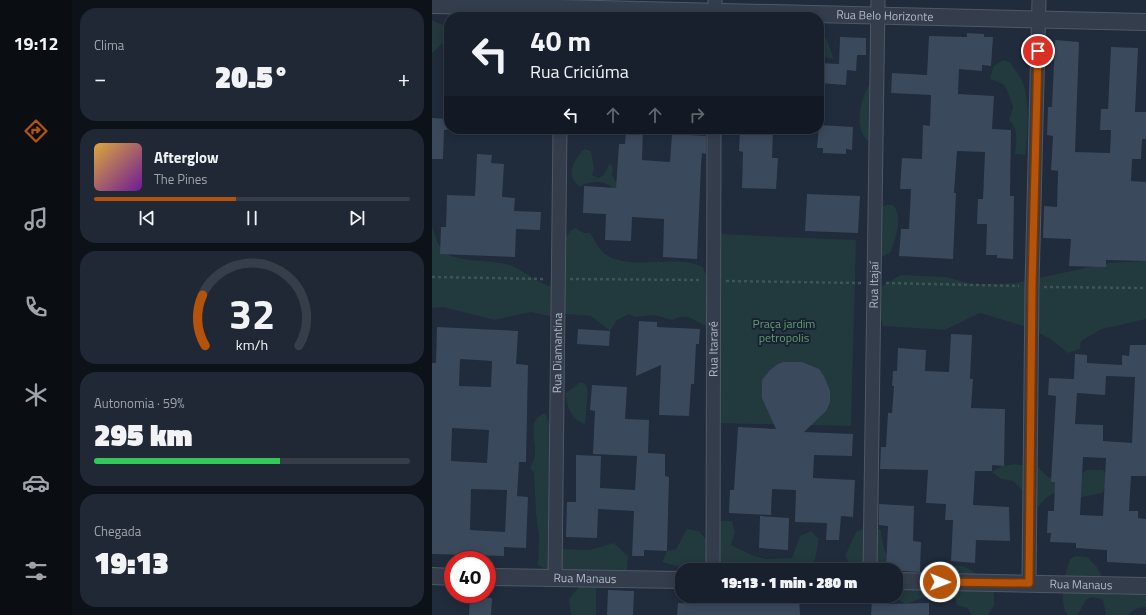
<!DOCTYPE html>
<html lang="pt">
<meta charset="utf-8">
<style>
body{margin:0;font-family:"Titillium Web",sans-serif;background:#212835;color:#f1f3f6;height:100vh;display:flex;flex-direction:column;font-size:15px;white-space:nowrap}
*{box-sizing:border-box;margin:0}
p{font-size:13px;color:#9fa3aa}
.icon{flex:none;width:22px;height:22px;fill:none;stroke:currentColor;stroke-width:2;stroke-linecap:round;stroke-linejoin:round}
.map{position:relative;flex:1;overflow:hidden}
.side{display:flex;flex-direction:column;gap:8px;padding:8px;background:#0d1219;width:360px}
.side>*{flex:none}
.hud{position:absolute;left:12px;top:12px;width:380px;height:122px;border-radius:16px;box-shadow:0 2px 10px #0003,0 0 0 1px #363e49;background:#18202d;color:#f1f3f6;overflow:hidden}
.speed{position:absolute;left:12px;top:551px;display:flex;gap:8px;font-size:20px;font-weight:700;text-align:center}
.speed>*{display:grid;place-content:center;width:52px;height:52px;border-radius:50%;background:#18202d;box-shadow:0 2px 10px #0003,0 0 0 1px #363e49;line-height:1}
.speed .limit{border:6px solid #d22;background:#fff;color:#111}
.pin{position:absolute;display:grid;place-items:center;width:34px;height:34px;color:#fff;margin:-17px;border:2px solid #fff;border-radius:50%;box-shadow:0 1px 4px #0007}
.me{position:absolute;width:44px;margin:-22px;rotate:91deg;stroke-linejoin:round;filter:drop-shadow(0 0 3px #0008)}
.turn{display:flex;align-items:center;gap:14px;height:84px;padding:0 20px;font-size:18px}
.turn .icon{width:52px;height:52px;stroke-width:2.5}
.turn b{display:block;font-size:28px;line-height:34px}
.lanes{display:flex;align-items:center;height:38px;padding:0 20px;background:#0003;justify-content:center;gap:20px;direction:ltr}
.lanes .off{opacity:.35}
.big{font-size:30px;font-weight:800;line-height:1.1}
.side .widget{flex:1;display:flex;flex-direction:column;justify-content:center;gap:6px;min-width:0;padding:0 14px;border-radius:16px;background:#212835}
.side .dial{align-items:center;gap:0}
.dial svg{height:104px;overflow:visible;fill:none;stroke:#363e49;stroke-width:7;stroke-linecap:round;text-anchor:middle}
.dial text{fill:#f1f3f6;stroke:none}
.song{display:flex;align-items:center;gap:12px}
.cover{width:48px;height:48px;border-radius:6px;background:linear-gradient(135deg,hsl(40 70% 55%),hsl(280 70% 35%))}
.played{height:4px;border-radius:2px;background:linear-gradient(90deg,#b45309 45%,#363e49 45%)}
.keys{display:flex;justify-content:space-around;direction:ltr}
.heat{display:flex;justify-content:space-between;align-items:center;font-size:22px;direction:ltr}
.charge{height:6px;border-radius:3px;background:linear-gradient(90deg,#34c759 59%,#363e49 0)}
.trip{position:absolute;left:243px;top:563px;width:228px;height:40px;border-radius:16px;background:#18202d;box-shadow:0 2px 10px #0003,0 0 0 1px #363e49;font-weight:800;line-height:40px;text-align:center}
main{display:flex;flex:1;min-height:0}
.tabs{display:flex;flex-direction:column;width:72px;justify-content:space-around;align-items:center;background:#0a0d12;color:#9fa3aa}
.tabs .icon{width:28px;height:28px}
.tabs .on{color:#b45309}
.tabs b{font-size:18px;color:#f1f3f6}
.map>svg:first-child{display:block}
.green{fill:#22393d}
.building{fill:#3b495c;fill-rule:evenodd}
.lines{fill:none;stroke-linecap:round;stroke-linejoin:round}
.minor-casing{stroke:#4f5867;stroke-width:15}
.tertiary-casing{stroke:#4f5867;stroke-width:18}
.path{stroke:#3c5557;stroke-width:2.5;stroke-dasharray:3 3;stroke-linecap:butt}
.minor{stroke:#343d4c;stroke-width:13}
.tertiary{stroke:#343d4c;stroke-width:16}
.route-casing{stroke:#753606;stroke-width:10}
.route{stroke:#b45309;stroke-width:7}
.labels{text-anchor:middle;stroke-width:4;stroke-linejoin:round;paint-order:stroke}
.street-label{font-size:12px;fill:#afb8c8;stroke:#192231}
.park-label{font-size:12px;fill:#639c72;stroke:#192231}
</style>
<main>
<nav class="tabs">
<b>19:12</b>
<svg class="icon on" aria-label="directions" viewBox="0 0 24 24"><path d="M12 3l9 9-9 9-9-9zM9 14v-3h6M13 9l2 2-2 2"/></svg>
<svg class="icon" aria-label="music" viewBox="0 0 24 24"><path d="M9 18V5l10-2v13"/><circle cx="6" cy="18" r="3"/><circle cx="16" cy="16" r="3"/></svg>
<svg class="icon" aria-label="phone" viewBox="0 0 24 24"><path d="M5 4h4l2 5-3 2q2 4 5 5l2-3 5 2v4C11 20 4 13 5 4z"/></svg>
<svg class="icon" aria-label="climate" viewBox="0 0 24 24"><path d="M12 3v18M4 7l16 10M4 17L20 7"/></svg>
<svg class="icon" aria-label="car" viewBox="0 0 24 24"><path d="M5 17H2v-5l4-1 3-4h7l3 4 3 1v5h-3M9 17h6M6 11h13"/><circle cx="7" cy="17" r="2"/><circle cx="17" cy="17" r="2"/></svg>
<svg class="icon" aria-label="filters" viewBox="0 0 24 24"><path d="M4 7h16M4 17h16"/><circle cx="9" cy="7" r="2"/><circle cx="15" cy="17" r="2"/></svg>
</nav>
<section class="side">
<div class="widget"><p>Clima</p>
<div class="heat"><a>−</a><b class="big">20.5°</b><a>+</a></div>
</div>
<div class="widget">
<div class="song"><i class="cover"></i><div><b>Afterglow</b><p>The Pines</p></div></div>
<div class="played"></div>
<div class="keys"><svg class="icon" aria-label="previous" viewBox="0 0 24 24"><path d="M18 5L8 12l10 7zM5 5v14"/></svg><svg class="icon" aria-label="pause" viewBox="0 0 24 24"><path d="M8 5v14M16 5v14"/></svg><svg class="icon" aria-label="next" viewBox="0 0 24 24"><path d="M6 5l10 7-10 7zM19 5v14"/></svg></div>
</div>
<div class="widget dial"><svg viewBox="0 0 100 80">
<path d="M14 69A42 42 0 1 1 86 69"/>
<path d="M14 69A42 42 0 0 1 12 30" stroke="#b45309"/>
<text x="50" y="56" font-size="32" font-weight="700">32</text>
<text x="50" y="72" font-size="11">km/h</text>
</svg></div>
<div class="widget"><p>Autonomia · 59%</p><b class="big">295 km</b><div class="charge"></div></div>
<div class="widget"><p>Chegada</p><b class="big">19:13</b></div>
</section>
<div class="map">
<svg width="714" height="615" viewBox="0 0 714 615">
<rect width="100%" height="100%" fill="#202b3c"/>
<path class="green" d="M0,20L11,25L17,30L11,43L0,53Z
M387,32L395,40L402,59L387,56Z
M571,60L578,62C582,69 588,75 591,83C598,101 596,137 593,155L583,154C584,142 587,129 577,120L581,107L575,90L571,84L558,79L561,67Z
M441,80L442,136L436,141C420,127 429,94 441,80Z
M152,149L159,151L162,169L160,175L166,178L172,175L178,163L181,168L180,175L188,189L185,194C179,180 160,179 148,187C132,175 142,160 152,149Z
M454,205H461C472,217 463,238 459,252L450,257L448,250L446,208Z
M0,227C3,233 4,241 8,247C16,264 61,259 78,265C93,271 105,283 121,287L132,281C136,264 124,237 143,228L152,233H158C162,238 164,244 168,249C189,275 243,252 271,267L276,280V326C261,324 261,311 240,320L222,315L203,317L197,314L185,320L178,331L159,316L135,314L122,317L99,312L62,320L11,307L0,308Z
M286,234L424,240L419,426L279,423Z
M714,261V319L670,329L649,341L648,349L636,353L617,338L595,327L548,313L513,330L451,326L445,307L449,287L468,275L515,277L539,284H562L584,283L676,263Z
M149,382L154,385L156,391L153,424C139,420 135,406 133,393C139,390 142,386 149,382Z
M114,413L119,433L129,542L131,549L157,550L182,543L196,556L195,570L192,576C173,575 119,575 106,565L107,537L104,514L102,473L98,468C100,464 103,459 103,453C104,439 94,418 114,413Z
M583,464L606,467L616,477L627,480L645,476L655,470H671L678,480L670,493L645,498L625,491L614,498L606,507L595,501L590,490L581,481L569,479L560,472L570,466Z
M288,521H300L303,533L299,545L322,556L334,559L360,558L368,536L379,531L387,539L382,563L375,570H259L230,562L235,551L244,549L255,529L267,531L275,541L286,533Z
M435,527L449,530C450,548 456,561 469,574C480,573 492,575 503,572C508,571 513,567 518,566C537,562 550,579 562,591V605L556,615H540L535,608L525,605L521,591H509L474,604L459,596H464V570H443L442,566L431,564L419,566L413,556L424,532Z
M643,556L655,557L665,567L677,591L682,595H695L714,587V607L703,609L696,615H674L671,600C651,592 655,603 645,615H636C626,605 633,572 638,559Z
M149,584L164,585V615H139L137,599Z"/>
<path class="building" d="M535,33L552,34V37H561L559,66L550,65V71L527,69L526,94L562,96L560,129L579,130L578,196H582L581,259L565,258V255H554L555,224H545L546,199H551L553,152L525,151L522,193H524L521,259L467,256L469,229H477L479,189H468L470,158L490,159L491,125L498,126L499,95L459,93L460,73L495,75L497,36L535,37Z
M408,37L434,38V55H425L424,71L415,70L414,85L387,83V63L407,64Z
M623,40L647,42L643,152L678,153L679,130H668L669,109H676L679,47L706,48L703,112H714V139H710L709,159H700L699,181L714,182V261L674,260V267L637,266L639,239L611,238L612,206L625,207L626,171L619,170L621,136L615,135L616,107H620Z
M0,118L15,119V130H12L11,159H0Z
M387,125L421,127L420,150L414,149V154L391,153V148H385Z
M194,129H211L210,160L238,162L240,134L274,136V154L270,153L269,166L265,259L231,257L232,219L200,217L199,241L173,240L174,214L151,213L152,186L184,188L187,144H193Z
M308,129H341L340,158H346L344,189L310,188L311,152L307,151Z
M45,154L60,155L59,163L72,164L70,197L83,198L82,211L109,212L108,230L84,229L83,257L8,254L9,227H14L15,195L43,196Z
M375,194L428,196L426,233L373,231Z
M207,321L225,322V327L268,329L267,344H264L262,384H259L257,416L227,415L229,365L204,376Z
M5,327L86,331L84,364L96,365L94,462H87L85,496L96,497L94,548L72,547V556L0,554V363H4ZM28,359L60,361L59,387L27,386ZM20,428L57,430L55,463L19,461ZM39,489L75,490L73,532L38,530Z
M146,329L178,331L177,346L145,344Z
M519,334L540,335L538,379H541L539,408L573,409L572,466L560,465V471H543L541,505L577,507L578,541L544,540L543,563L519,561L521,520H513L514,504L494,503L496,470L448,469L449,447H454L456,413H460L462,386H460L461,371H465L466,348L494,350L493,371L517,372Z
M698,345H714V476H699L697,511H706V518L714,519V564L675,562V550L644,548V543L618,542L619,533H615L616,511H622L623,482H619L624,396L616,395L617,378L642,379L643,354L655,355V363L690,365V355L697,356ZM674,376L703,377L700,443L671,441V425L643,424L645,393L673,395ZM651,457L674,458L671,516L648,515Z
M352,362H370L387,369L392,376L398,391V402L394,411L372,432L421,434L420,456L382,455L381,478L423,480L421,517L409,516L407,540H394L395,523L363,522L364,490L340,489L339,515L297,513L298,490H302L306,427L344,429L330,398V380L338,370L346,364Z
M160,385L195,387L193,419L217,420L216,453L233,454V476L237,477L235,551L212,550V556H200L202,511L166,509L165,538L134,537L135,502H144V455L169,456L168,488L203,490L205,456L161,454L163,411L158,410Z
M447,504L482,506L481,541L489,542L488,572L454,570L456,526L447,525Z
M328,516L357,518L356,550L327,548Z
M176,590L202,591L201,615H175Z
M303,596H367L368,615H245L246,603L280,604V602L302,603Z
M38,597L60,598L59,615H37Z
M440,601H456V604L497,603V615H439Z"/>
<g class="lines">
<g class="minor-casing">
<g id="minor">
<path d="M283,17V0"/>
<path id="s1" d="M281,570L282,129"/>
<path id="s2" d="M438,570L446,0"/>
<path id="s3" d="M123,578L128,129"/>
<path d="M597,583L600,286L607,0"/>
</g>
</g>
<g class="tertiary-casing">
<g id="tertiary">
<path id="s4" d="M0,5L714,22"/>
<path d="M0,576L21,577"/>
<path id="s5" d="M55,577L250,580"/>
<path id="s6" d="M464,581L714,586"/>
</g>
</g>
<path class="path" d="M0,277L113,279
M138,279L269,280
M294,281L429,283
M454,283L587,286
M612,287L714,288"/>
<use href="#minor" class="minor"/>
<use href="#tertiary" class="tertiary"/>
</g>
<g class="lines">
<g class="route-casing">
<path id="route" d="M508,582L597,583L600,286L606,51"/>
</g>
<use href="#route" class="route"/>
</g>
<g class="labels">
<g class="street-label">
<text dy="4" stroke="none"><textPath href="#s4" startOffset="453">Rua Belo Horizonte</textPath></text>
<text dy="4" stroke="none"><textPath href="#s2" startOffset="285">Rua Itajaí</textPath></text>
<text dy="4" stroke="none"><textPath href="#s1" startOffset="221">Rua Itararé</textPath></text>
<text dy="4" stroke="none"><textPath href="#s3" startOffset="225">Rua Diamantina</textPath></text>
<text dy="4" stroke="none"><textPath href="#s5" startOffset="98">Rua Manaus</textPath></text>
<text dy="4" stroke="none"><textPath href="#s6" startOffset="185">Rua Manaus</textPath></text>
</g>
<g class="park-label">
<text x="352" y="328">Praça jardim<tspan x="352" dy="14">petropolis</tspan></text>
</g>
</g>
</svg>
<div class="speed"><div class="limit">40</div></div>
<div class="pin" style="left:606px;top:51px;background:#d93025"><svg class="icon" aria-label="arrive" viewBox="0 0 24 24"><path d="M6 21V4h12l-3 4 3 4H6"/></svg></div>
<svg class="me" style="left:508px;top:582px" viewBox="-20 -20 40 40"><circle r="17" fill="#b45309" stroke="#fff" stroke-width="3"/><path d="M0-11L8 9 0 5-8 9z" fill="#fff"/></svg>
<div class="trip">19:13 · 1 min · 280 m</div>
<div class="hud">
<div class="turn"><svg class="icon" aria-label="left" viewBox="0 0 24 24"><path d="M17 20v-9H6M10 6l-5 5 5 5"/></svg><div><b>40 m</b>Rua Criciúma</div></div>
<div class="lanes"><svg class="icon" aria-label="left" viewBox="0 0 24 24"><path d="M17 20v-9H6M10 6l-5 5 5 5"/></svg><svg class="icon off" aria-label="ahead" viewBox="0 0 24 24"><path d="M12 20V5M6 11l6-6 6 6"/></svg><svg class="icon off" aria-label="ahead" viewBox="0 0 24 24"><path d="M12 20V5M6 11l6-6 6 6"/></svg><svg class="icon off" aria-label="right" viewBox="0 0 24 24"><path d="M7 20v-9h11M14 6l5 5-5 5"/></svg></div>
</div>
</div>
</main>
